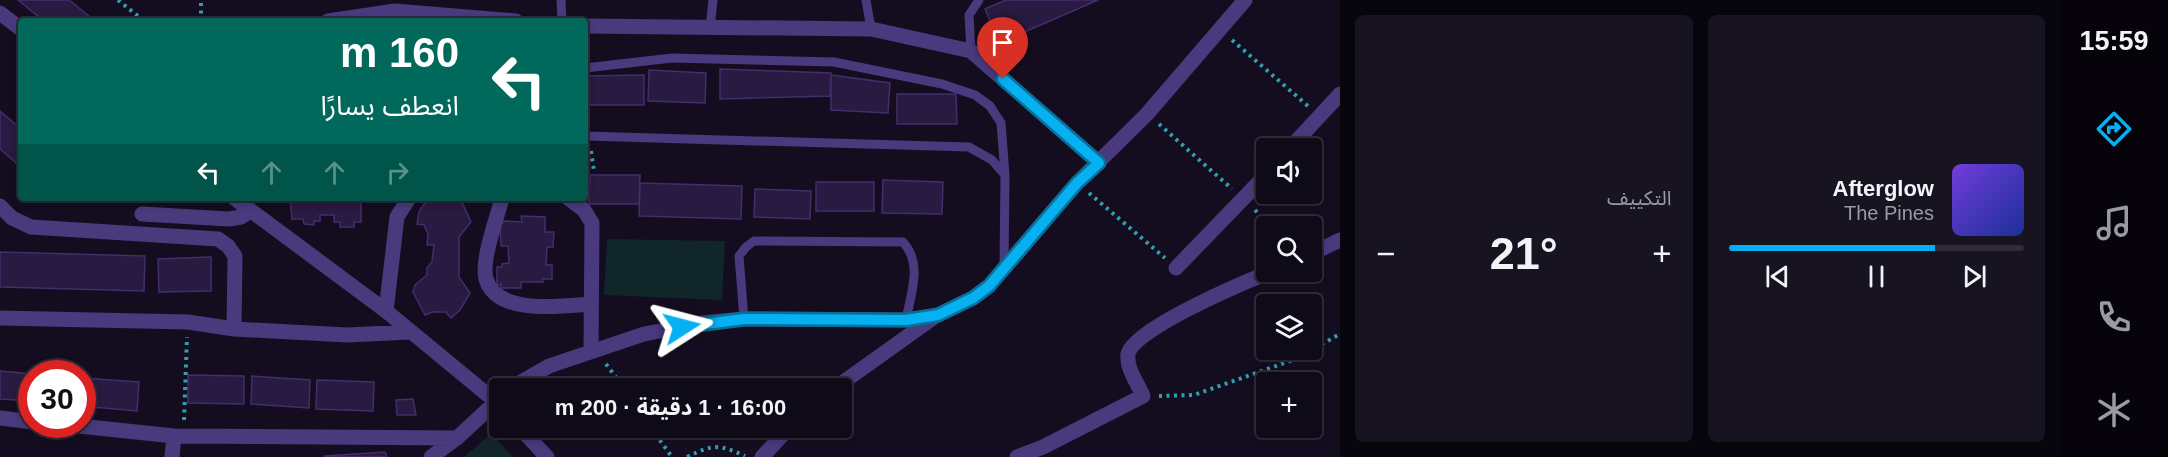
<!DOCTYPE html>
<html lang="ar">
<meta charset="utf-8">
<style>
body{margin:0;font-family:Arial,"Noto Sans Arabic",sans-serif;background:#181321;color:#f1f3f6;direction:rtl;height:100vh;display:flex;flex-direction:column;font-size:22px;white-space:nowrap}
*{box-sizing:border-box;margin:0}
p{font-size:20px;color:#9b9aa2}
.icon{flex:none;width:33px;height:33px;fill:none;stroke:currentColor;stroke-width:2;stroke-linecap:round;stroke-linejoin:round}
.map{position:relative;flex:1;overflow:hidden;direction:ltr}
.panel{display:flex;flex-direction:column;gap:15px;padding:15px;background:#08060d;width:720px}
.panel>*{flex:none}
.guide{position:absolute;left:18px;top:18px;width:570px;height:183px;border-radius:6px;box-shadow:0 3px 9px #0003,0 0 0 2px #2f2b37;direction:rtl;background:#00695c;color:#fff;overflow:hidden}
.buttons{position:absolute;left:1256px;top:138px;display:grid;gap:12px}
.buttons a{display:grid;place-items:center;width:66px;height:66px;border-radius:6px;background:#0f0a18;box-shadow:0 3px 9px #0003,0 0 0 2px #2f2b37;font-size:30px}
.speed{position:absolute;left:18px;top:360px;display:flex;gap:12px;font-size:30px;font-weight:700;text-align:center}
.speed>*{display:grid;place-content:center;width:78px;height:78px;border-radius:50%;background:#0f0a18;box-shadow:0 3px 9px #0003,0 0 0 2px #2f2b37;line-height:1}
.speed .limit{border:9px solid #d22;background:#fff;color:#111}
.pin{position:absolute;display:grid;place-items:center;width:51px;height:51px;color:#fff;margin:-62px -26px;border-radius:50% 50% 50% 0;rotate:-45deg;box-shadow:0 0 6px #0007}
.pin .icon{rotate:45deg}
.me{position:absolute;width:66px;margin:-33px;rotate:81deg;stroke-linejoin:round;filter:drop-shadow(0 0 4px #0008)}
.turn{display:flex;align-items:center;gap:21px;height:126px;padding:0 30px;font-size:27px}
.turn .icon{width:78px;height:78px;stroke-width:2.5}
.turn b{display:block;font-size:42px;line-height:51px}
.lanes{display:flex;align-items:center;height:57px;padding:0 30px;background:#0003;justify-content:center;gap:30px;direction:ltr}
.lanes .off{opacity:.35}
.big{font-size:45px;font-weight:700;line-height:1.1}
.panel .tile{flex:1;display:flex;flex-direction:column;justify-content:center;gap:9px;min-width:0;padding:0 21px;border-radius:9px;background:#181321}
.song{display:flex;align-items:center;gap:18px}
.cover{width:72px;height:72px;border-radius:9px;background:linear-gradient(135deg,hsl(260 70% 55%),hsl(230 70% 35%))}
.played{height:6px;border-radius:3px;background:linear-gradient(90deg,#07b0f0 70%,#2f2b37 70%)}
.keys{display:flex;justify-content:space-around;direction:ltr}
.heat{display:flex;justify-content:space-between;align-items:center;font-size:33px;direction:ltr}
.panel .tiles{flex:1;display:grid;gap:15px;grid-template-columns:repeat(2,1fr)}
.trip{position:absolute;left:489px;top:378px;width:363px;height:60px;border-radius:6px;background:#0f0a18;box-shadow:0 3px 9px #0003,0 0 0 2px #2f2b37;font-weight:700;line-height:60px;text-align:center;direction:rtl}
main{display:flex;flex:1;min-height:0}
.menu{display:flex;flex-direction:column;width:108px;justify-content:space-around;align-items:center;background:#06040a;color:#9b9aa2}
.menu .icon{width:42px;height:42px}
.menu .on{color:#07b0f0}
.menu b{font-size:27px;color:#f1f3f6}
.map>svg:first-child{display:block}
.green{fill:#102629}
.building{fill:#281a40;stroke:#442d6b;stroke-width:1.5}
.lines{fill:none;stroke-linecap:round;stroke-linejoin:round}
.path{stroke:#319fae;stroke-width:4;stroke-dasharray:3 4.5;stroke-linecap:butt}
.service{stroke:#483a7d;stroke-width:9}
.minor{stroke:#483a7d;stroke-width:15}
.route-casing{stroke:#05729c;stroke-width:15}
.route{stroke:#07b0f0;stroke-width:10}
</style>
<main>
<nav class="menu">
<b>15:59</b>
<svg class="icon on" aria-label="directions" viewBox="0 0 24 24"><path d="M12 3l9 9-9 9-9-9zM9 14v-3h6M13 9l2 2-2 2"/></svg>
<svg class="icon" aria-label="music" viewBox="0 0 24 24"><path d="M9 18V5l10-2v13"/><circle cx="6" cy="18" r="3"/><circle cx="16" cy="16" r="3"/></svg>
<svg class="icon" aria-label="phone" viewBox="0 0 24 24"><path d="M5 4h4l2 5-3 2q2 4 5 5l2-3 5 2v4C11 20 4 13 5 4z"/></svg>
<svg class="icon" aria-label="climate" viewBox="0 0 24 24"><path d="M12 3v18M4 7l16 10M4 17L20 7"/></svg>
</nav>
<section class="panel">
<div class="tiles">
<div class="tile">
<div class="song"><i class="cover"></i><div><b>Afterglow</b><p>The Pines</p></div></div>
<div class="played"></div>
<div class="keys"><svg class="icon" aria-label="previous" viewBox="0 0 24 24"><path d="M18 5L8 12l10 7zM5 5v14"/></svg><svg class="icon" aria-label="pause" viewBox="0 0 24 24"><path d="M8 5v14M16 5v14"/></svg><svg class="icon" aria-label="next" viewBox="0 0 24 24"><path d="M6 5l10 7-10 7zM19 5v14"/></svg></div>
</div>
<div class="tile"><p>التكييف</p>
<div class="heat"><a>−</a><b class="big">21°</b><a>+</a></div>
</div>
</div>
</section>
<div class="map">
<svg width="1340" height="457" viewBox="0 0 1340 457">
<rect width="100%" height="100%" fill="#140d20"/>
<path class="green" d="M607,239L725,241L722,300L604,295Z
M492,434L513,457H464L491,434Z"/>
<path class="building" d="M18,0H69L95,21H44Z
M1006,0H1098L999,43L985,9Z
M720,69L831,73L830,96L720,99Z
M649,70L706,73L705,103L648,101Z
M644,75V105H585V76Z
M831,75L890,83L888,113L831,110Z
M897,94H956L957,124H897Z
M0,111L21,129V167L0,149Z
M590,175H640L639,204H589Z
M883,180L943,182L942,214L882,213Z
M816,182H874V211H816Z
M640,183L742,186L741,219L639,216Z
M755,189L811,191L810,219L754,217Z
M290,198L361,200V222H354V227H340V222H334V215H320V221H314V225L304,224L303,219H292Z
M428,198L451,201L460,198L471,222L459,237V277L470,293L460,310L451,318L446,312H432L425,315L413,292L415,285L427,275V268L432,262L434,245H427L428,234L424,225L417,224L419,212Z
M521,216L545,217V232H554L553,247H547L546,265H552V279H542L543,282H521V288H501V284L497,285V267H502V264L509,263L508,246H501L500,225L504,221L522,222Z
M0,252L145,256L144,291L0,287Z
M211,257V291L159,292L158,259Z
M0,371L32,374V401L0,399Z
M188,375L244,376V404L188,403Z
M252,376L310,380L309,408L251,404Z
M82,378L139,382L137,411L82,406Z
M317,380L374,382L373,411L316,409Z
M413,399L416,415H397L396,400Z
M385,452L387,457H324L325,456Z"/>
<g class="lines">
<path class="path" d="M118,0L144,21
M201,21V0
M1232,40L1308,106
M1159,124L1232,189
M591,151L594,171
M1089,193L1165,258
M1255,210L1270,226
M606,364L624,388
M1159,396L1194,395L1293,360L1340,334
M184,420L187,337
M651,428L672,457
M687,457C714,444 718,444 745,456"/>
<path class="service" d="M561,0L562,21
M866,0L871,29
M710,28L713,0
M971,51L969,15L979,0
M585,68L672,58L834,62L942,84L975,95L990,106L1001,123L1005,175
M585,136L969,147L992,160L1005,175L1004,267
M744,319L739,256L746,247L754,241L903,242C923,264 911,293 906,320"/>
<path class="minor" d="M0,13L21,29
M328,21L395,11L516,21
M585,26L871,29L971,51L1099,163
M1290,148L1340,94
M234,198L386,311L500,405
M502,198C497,218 481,260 486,279C497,316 563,306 591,304
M568,198L584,210L592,223L591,352
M0,206L12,218L31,227L218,239L228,246L235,256L234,329
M142,214L229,219L241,217L250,211
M1311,254L1340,240
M1176,268L1266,175
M386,311L397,217L409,198
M0,318L188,322L234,329L347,335L410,332
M511,388L549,366L644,334L701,323L744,319L906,320L923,318L938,315L973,298L989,286L1077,183L1147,114L1245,0
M835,388L933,318
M0,418L32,422
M60,424L174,436L457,438
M520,428L547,457
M172,457L174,436
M431,457L457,438L500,398
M762,457L789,428
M1017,457L1043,447L1143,396C1138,384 1126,368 1128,354C1133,329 1245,282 1270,272"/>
</g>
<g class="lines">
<g class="route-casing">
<path id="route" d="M682,327L744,319L906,320L938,315L973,298L989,286L1077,183L1099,163L1003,79"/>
</g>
<use href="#route" class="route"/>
</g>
</svg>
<div class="buttons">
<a><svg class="icon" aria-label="sound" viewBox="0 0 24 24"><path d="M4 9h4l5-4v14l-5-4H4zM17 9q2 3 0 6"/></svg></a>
<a><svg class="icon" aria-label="search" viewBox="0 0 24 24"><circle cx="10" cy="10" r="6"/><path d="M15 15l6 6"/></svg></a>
<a><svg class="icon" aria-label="layers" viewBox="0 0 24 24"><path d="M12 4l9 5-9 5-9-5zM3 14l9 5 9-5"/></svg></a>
<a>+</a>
</div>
<div class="speed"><div class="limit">30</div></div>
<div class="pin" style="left:1003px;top:79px;background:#d93025"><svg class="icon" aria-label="arrive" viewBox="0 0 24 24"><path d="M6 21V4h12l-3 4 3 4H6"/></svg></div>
<svg class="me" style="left:682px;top:327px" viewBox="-20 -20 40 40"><path d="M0-17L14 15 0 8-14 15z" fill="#07b0f0" stroke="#fff" stroke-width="4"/></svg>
<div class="trip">16:00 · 1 دقيقة · 200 m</div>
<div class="guide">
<div class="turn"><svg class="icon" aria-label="left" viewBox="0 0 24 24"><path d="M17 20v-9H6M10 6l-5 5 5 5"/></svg><div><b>160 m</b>انعطف يسارًا</div></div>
<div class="lanes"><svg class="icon" aria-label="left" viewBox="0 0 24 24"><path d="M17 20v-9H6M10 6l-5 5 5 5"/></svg><svg class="icon off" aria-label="ahead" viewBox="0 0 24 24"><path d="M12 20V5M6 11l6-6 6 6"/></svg><svg class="icon off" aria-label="ahead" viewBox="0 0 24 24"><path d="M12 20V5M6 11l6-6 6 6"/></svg><svg class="icon off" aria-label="right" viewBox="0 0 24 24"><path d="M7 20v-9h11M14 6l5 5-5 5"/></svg></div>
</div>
</div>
</main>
